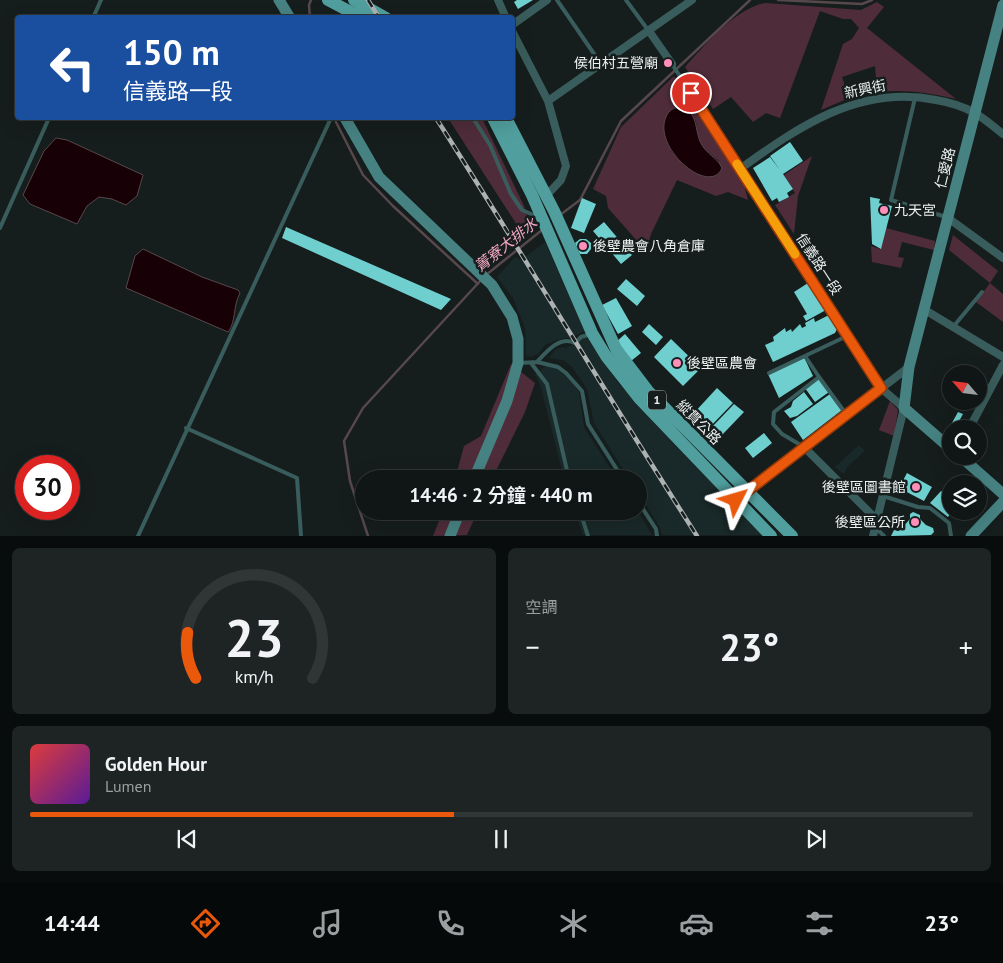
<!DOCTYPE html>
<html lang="zh-TW">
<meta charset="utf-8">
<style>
body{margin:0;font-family:"PT Sans","Noto Sans TC",sans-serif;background:#1e2323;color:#f1f3f6;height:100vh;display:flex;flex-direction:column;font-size:19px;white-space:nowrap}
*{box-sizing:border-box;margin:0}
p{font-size:16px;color:#9c9fa1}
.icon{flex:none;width:28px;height:28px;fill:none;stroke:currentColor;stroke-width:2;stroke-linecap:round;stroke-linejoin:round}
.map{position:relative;height:536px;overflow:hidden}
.panel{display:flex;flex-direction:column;gap:12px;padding:12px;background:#090c0c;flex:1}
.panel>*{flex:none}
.hud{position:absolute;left:15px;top:15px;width:500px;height:105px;border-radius:5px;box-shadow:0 5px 20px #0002,0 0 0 1px #303535;background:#1a4fa0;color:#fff;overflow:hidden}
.needle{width:32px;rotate:298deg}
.buttons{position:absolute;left:942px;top:365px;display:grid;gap:10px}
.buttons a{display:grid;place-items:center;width:45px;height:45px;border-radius:50%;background:#101616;box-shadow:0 5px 20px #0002,0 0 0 1px #303535;font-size:25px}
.speed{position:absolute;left:15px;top:455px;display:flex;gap:10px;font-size:25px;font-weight:700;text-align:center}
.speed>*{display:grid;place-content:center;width:65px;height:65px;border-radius:50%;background:#101616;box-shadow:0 5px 20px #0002,0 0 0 1px #303535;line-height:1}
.speed .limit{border:8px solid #d22;background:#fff;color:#111}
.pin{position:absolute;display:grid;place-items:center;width:42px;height:42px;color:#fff;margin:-21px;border:2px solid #fff;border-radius:50%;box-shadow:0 1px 5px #0007}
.me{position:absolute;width:55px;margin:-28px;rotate:50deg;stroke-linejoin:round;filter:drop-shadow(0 0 4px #0008)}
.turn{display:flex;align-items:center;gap:18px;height:105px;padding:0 25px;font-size:22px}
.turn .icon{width:65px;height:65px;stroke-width:2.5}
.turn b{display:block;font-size:35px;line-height:42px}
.big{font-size:38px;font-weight:600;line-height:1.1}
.panel .card{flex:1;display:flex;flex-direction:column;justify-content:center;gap:8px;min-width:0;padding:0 18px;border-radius:8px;background:#1e2323}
.panel .dial{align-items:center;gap:0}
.dial svg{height:130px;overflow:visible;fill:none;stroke:#303535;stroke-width:7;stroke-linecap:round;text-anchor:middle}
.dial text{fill:#f1f3f6;stroke:none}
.song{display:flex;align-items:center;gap:15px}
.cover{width:60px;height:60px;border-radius:8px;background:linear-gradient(135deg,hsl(0 70% 55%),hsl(270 70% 35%))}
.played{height:5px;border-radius:2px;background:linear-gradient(90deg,#ea580c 45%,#303535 45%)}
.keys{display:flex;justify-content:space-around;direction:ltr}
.heat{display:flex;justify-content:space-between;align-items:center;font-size:28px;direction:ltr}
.panel .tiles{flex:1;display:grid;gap:12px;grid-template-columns:1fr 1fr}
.card:last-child{grid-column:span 2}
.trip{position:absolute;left:355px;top:470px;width:292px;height:50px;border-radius:25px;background:#101616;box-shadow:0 5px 20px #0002,0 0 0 1px #303535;font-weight:600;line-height:50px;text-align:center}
.tabs{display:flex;height:80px;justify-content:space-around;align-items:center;background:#060909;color:#9c9fa1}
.tabs .icon{width:35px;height:35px}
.tabs .on{color:#ea580c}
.tabs b{font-size:22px;color:#f1f3f6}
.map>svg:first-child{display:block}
.built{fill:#192828}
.green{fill:#4f2c3a;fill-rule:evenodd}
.water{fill:#170006;stroke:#57484c}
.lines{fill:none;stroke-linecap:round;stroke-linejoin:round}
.stream{stroke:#57484c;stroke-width:2.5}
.building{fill:#6fcfcf}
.lane{stroke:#395d5c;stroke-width:4}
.street{stroke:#395d5c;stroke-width:8}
.secondary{stroke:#478282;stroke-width:11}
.primary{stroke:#509f9e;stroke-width:12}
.rail-casing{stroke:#acb2b2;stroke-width:4.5}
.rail{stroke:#161d1d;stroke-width:2.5;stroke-dasharray:8;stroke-linecap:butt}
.route-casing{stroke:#983908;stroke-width:12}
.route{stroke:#ea580c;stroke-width:9}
.slow{stroke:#f59e0b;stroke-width:9}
.poi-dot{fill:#ff8eba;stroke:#161d1d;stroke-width:2}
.labels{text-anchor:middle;stroke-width:5;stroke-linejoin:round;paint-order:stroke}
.shield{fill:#161d1d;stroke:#acb1b1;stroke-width:1}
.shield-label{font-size:12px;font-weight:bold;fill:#ecf1f1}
.poi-label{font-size:14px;fill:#ecf1f1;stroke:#161d1d;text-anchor:end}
.street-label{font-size:14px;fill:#ecf1f1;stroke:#161d1d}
.water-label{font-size:15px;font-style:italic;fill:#f4a7c3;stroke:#161d1d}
</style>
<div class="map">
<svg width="1003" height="536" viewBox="0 0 1003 536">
<rect width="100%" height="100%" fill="#161d1d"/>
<path class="built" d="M545,242L585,331L571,338H563L545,345L538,354L531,357L526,356L525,328L513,298L497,277L515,257L521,260Z
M588,336L618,383L763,535H662L660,528L639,494V479H629L594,423L587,389L572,367L563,360L549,358L555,350L561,347L566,348Z
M547,365L567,373L579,392L584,427L617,479H564L541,388L535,374Z
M859,445L865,451L848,466L844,474L835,467Z
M574,511H638L652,535H583Z"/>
<path class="green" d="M877,2L884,7L867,28L956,99C929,93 905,89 877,92L875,66L842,77L849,98L821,110L843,44L852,39L859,28L851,19H843L820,11L780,118L766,113L753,122L731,97L713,109L685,67C705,45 737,7 766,3L861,10Z
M674,76L742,177L748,200L728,192L716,196L677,180L651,234L646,251L608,208L606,196L593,189L621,127ZM680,107L696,121L698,139L703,148L719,161L703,176L692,170L671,151L667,114L674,108Z
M448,118H482L524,206L529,223L517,225Z
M812,156L798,196L794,234L775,205L795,193L784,175Z
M886,228L935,241L934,250L902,242L898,257L904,258L901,268L872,262L871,246L880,249Z
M953,235L998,271L990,283L1003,294V322L976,302L990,283L949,250Z
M511,364L535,383L525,412L492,479H455L464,446L481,436Z
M890,401L898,410L894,436L879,430Z
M443,511H478L467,535L433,536Z"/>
<path class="water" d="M680,107C702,114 692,133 704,148C710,156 718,159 722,168C710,197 652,148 666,117C669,110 673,108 680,107Z
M56,138L67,140L143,175L137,196L126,205L112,199L99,197L87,206L77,224L30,204L23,195L44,151Z
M143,249L202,277L238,290L240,293C233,305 236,323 228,332L126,288L135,256Z"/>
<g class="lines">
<path class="stream" d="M778,0L862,4L872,0
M310,18L309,5L311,0
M336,122L363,175L393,206L478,284
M560,215L580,200L621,121L750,0
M486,275L542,230
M368,536L350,481L344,441L363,408L482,279"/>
</g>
<path class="building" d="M517,0H533L518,9L514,2Z
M790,142L803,161L783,174L793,189L787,193L789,197L779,202L777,198L772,201L753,168L770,157L780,170L770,156Z
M870,197L880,199L879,203L892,206L881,249L872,244Z
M582,198L596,204L584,233L571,228Z
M604,222L632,255L621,264L593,231Z
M286,227L451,299L441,310L282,238Z
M580,239H586L591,243V249L587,254H580L575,243Z
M626,279L645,296L637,306L617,289Z
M808,283L826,310L806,321L803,316L807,314L794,292Z
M616,298L632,326L618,334L602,305Z
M829,315L837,329L835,333L773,362L765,345L774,341L773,337L785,328L786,332L791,329L792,332L800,324L802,328L806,326L805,323L814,318L815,322Z
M649,324L663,337L656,345L642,332Z
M625,334L641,353L631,361L615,343Z
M671,339L701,368L683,386L654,357Z
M804,357L813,376L779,398L768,374Z
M820,378L829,392L815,402L805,388Z
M717,388L733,403L708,429L693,414Z
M804,392L813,404L797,416L790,418L784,411L791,407L793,401Z
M830,394L842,410L803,440L791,422Z
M734,404L744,412L722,435L713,426Z
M958,412L963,414L955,429H951V434L947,432Z
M764,433L772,443L753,458L745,448Z
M907,473L932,487L924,501L899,488Z
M941,491L949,497L946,502L952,511L948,517L930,503Z
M913,512L920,515V519L926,525L933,528L934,532L931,535L891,536L894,530L899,531L910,519V514Z"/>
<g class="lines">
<path class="lane" d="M557,0L601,64
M626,0L648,30
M93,18L101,0
M672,64L681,78
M915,98L891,200L946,217
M473,118L490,145L511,194L522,210L538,217
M0,228L49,118
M953,327L982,292
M805,356L819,377
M537,362L558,367L566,373L582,391L588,424L623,479
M520,363L537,362C546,352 560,335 575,343L581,337L591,334
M531,363L547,384L569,479
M769,373L847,336
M186,428L297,478L301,536
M804,447L782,434L773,424L774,412L819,377L846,414
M883,496L918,507L930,508L949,523L951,536
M639,503L656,529L657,536
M580,511L588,536
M876,528L884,536
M138,536L331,118"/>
<path class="street" d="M498,0L506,18
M512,25L547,0
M512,31L548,101
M649,31L672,64
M681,78L881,388L904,408L873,536
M740,169C798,127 860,84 936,100C948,102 964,107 975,113C985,119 994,127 1003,134
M546,196L561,180L566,166L548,101L692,0
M948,218L1003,258
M925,310L1003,357
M969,429L1003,365
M804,447L877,520
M736,500L909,367"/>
<path class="secondary" d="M279,0L290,18
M345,118L379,177L492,285L512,317L518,339V363L507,401L474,479
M951,449L904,408L909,367L1003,5
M960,456L1003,494
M450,536L460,511
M971,536L1003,502"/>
<path class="primary" d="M328,0L362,18
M354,0L386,18
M493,118L532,195L592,333L606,356L639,398L771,536
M506,118L554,211L616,349L648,391L792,536"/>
<g class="rail-casing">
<path id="rail" d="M368,0L379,18
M436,118C524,256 608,397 697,536"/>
</g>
<use href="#rail" class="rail"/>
</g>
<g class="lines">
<g class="route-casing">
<path id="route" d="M691,93L881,388L736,500"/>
</g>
<use href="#route" class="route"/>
<path class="slow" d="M737,164L795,254"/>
</g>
<g class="poi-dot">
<circle cx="668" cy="63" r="5"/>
<circle cx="884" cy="210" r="5"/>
<circle cx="583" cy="246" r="5"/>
<circle cx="677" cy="363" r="5"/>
<circle cx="916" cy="487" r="5"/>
<circle cx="915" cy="522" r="5"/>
</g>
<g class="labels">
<rect class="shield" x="648" y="390.5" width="18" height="19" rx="4"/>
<g class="shield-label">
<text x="657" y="404">1</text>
</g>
<g class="poi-label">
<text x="658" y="68">侯伯村五營廟</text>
<text x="894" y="215" text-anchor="start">九天宮</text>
<text x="593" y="251" text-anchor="start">後壁農會八角倉庫</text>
<text x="687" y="368" text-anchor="start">後壁區農會</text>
<text x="906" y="492">後壁區圖書館</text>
<text x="905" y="527">後壁區公所</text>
</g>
<g class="street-label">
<text transform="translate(865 89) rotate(-12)" y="5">新興街</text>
<text transform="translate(945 168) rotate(-76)" y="5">仁愛路</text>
<text transform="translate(819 264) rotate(57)" y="5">信義路一段</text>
<text transform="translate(699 422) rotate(45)" y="5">縱貫公路</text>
</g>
<g class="water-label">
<text transform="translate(506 245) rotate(-39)" y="5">菁寮大排水</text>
</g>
</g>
</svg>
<div class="buttons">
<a><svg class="needle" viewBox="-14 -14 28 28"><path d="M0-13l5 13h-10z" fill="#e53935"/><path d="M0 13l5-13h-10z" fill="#9c9fa1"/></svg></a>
<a><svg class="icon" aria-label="search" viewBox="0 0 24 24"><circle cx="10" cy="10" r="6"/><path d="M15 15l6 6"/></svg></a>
<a><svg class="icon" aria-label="layers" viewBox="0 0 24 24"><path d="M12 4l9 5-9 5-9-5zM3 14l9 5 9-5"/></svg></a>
</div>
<div class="speed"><div class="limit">30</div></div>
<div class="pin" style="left:691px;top:93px;background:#d93025"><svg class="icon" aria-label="arrive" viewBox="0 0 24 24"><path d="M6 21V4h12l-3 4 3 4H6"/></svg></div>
<svg class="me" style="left:736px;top:500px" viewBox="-20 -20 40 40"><path d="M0-17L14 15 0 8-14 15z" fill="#ea580c" stroke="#fff" stroke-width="4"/></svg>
<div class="trip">14:46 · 2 分鐘 · 440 m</div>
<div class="hud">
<div class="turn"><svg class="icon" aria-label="left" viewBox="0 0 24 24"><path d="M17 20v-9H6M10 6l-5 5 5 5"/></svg><div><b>150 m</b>信義路一段</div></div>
</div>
</div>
<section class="panel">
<div class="tiles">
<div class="card dial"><svg viewBox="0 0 100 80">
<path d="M14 69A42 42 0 1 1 86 69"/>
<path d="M14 69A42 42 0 0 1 9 41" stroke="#ea580c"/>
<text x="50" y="56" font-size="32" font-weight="700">23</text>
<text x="50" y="72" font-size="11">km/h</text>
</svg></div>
<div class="card"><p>空調</p>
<div class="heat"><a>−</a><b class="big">23°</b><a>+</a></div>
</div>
<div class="card">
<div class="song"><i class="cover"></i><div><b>Golden Hour</b><p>Lumen</p></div></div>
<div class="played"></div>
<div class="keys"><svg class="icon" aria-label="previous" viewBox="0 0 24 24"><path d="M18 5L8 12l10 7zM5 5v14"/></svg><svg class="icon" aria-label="pause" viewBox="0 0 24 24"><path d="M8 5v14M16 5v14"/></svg><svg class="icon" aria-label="next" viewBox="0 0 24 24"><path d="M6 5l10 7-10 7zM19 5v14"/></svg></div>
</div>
</div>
</section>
<nav class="tabs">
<b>14:44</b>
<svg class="icon on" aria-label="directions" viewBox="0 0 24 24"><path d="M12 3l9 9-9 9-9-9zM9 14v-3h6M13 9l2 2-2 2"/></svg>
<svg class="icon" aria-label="music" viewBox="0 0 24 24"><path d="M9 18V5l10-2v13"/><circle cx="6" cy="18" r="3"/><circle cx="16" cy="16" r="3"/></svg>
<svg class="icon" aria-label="phone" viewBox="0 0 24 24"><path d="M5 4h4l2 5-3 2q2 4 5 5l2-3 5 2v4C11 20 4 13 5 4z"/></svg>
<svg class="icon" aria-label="climate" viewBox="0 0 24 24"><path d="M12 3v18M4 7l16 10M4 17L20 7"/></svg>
<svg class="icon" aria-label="car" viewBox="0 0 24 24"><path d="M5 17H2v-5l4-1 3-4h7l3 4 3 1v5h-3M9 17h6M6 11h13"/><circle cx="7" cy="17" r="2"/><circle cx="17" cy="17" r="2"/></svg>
<svg class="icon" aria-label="filters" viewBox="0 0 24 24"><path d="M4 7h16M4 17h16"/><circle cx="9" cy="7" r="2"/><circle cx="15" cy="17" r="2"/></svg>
<b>23°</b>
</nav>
